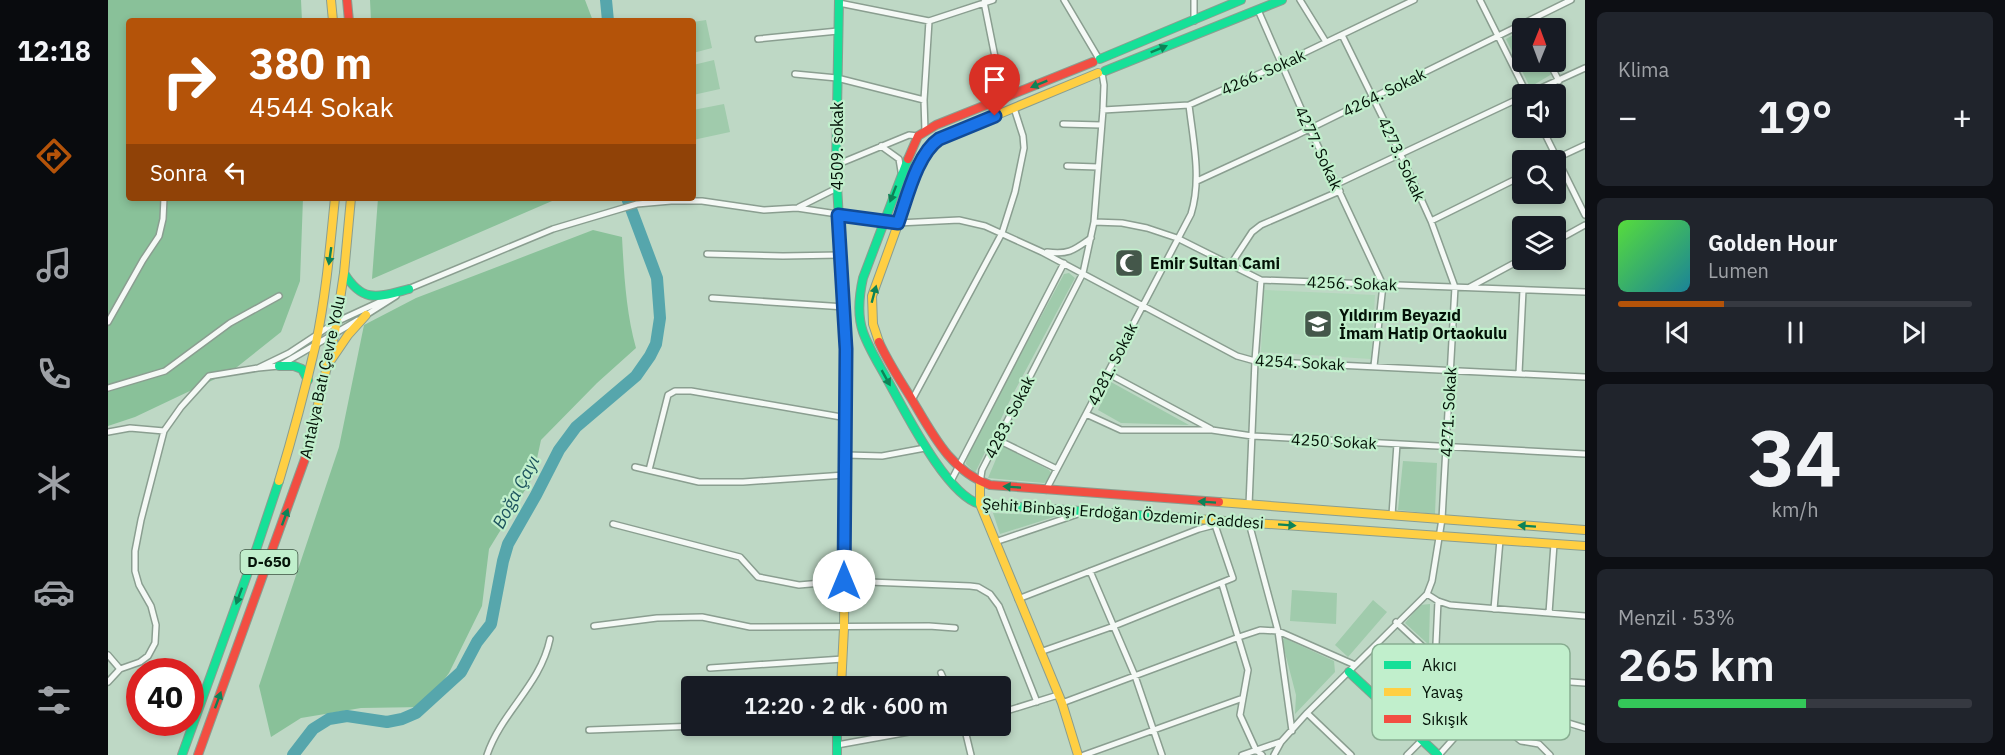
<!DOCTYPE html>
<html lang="tr">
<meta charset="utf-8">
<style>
body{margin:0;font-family:"IBM Plex Sans",sans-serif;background:#20242c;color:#f1f3f6;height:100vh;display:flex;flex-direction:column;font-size:22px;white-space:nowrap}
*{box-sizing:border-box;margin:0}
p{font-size:20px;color:#9ea1a6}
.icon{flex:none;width:33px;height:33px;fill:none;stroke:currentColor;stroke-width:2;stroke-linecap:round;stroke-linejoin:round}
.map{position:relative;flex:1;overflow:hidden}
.side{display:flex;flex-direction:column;gap:12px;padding:12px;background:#0d0f14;width:420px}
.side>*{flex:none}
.top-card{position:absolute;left:18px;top:18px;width:570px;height:183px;border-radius:6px;box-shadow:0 3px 9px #0003;background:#b45309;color:#fff;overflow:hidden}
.needle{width:39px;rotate:1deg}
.tools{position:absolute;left:1404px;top:18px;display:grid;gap:12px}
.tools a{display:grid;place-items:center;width:54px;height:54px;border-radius:6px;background:#171b24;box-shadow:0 3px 9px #0003;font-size:30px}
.speed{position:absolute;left:18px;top:658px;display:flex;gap:12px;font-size:30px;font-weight:700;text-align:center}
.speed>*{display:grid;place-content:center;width:78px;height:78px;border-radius:50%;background:#171b24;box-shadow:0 3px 9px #0003;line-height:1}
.speed .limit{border:9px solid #d22;background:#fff;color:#111}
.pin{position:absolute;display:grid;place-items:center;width:51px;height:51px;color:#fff;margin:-62px -26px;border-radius:50% 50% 50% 0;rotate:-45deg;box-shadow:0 0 6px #0007}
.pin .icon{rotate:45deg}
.me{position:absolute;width:66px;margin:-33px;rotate:0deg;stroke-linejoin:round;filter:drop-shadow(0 0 4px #0008)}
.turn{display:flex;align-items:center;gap:21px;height:126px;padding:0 24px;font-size:27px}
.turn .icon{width:78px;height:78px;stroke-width:2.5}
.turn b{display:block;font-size:42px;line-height:51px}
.then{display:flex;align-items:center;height:57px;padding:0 24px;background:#0003;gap:12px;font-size:22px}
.big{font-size:45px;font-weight:600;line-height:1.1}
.side .tile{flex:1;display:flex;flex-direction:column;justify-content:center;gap:9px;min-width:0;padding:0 21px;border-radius:9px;background:#20242c}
.side .dial{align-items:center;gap:0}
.dial b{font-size:78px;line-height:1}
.song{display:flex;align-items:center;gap:18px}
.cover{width:72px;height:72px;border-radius:9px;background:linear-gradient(135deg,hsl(110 70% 55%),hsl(190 70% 35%))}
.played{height:6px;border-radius:3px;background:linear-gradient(90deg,#b45309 30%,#363941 30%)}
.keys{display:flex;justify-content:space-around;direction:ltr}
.heat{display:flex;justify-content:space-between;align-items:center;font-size:33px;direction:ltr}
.charge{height:9px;border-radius:4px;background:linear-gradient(90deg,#34c759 53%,#363941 0)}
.trip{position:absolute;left:573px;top:676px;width:330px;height:60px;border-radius:6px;background:#171b24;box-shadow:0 3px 9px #0003;font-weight:600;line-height:60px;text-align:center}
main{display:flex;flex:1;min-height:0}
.tab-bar{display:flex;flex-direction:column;width:108px;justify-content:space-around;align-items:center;background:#090b0e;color:#9ea1a6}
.tab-bar .icon{width:42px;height:42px}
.tab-bar .current{color:#b45309}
.tab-bar b{font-size:27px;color:#f1f3f6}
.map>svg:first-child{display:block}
.built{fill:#afd7b9}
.green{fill:#a0cbac}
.forest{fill:#89c199}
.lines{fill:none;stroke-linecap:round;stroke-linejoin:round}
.river{stroke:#56a6ac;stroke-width:12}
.street-casing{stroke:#8a9e90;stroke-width:8}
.fast-casing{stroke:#8a9e90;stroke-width:10}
.slow-casing{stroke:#8a9e90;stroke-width:10}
.jam-casing{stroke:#8a9e90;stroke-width:10}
.street{stroke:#f5f9f6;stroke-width:5}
.fast{stroke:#16e098;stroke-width:8}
.slow{stroke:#ffcf43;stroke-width:8}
.jam{stroke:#f24e42;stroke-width:8}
.oneway{fill:#0d8357}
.route-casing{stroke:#114b97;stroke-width:15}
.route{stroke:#1a73e8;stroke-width:10}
.labels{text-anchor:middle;stroke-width:4.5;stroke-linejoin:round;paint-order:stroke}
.shield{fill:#c1efcc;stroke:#3c5442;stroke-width:1.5}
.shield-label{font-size:15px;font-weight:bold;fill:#031207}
.street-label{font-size:16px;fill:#031207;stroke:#c1efcc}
.poi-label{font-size:16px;font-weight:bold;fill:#031207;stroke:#c1efcc;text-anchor:start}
.water-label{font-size:18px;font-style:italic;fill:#1e555f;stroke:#c1efcc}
.key{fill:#c1efcc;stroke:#88ad91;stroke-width:1.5}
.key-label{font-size:16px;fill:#031207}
</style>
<main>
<nav class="tab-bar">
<b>12:18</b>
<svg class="icon current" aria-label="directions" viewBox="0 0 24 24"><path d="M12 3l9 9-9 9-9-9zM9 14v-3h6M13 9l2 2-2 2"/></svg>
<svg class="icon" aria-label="music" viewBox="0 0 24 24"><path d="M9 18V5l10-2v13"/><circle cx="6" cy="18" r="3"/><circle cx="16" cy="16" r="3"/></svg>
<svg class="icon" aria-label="phone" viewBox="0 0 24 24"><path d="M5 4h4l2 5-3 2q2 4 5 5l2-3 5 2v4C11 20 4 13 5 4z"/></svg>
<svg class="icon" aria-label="climate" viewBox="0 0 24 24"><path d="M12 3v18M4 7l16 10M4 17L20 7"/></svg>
<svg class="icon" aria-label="car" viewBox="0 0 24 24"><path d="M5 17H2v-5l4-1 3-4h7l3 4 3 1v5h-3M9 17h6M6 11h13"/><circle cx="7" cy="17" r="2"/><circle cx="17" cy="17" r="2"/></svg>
<svg class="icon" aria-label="filters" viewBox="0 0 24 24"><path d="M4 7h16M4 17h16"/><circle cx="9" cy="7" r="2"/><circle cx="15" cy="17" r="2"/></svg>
</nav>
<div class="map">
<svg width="1477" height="755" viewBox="0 0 1477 755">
<rect width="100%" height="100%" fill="#bed8c5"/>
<path class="built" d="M1156,290L1267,295L1263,359L1153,352Z"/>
<path class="green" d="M598,20L604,48L585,53V22Z
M1414,30V62H1436L1444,74L1422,87L1398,39Z
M606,60L612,89L585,95V65Z
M616,104L622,132L585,140V110Z
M961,273L967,278L905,394L867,473L858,464L859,454L956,274Z
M1003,382L1081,425L1013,423L990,410Z
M894,445L941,470L943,473L940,481L936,483L880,478Z
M1295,461L1329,463L1327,514L1290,510Z
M885,513L949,516L892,534Z
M1184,590L1229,593L1228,624L1182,621Z
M1265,600L1279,612L1240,657L1227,645Z
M1322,604L1321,645L1297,623L1312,605Z
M1176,638L1226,661L1227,672L1187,714L1188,695L1174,641Z"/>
<path class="forest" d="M0,0H193L194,21H21V198H195L192,281L173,332L124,371L27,417L0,426Z
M262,0H477L485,21H263Z
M270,198H451L264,279Z
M485,230L514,237C516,274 518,312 528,348L489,383L433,440L425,477L381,549L374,606L341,673L316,707L253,708L193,718L163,737L151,686L231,447L256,325L308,298Z"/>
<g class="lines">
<path class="river" d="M498,0L500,21
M185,755L205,729L221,719L239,716L279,722L294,719L308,713L353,672L369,642L383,624L395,561L400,544L428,495L451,450L468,427L528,376L542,356L548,344L552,318L549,278L519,198"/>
<g class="street-casing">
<path id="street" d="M956,0L991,59
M1192,0L1218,42
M1372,0L1419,94
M876,2L889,67L898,97
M731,3L821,21L885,0
M1150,10L1202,129L1275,285L1266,366
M1086,21V0
M650,39L730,31
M1441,62L1451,81
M687,74L729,78L816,100
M1420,94L1477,68
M995,110L1081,105L1173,64L1306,0
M955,124L993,125
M1434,128L1477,215
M817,131L816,100L821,21
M773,146L791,159L793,171
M1445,160L1477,145
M728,165L801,135L810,136
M959,166L990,167
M1089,181L1189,135L1463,0
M1229,184L1414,97
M691,207L729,188
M1323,221L1414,176
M986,222L1014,223L1039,228L1069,238L1153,280L1477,292
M1448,241L1477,225
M939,252C961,255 966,250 983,238
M599,254L675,256L732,255
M1123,264L1144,232L1153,225L1232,191
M1362,287L1414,259
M300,289L445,229L529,204L563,201H594L656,210L689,208L790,223L851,220L877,226L934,252L1129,356L1147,361L1477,377
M604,298L737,307
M258,315L288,296
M0,322L35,260L51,236L55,219L56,198
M150,368L181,353L228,322L278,299
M999,373L1103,429
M1411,373L1415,290
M0,388L57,371L122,323L171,296
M804,400L894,233L907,192L916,148L915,136L906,108
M978,414L1013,430H1104L1144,436L1477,454
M0,432L22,428L56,431
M890,440L949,469
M738,455L774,456L817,448
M527,467L591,482H635L737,475
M541,470L560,395L567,391H583L739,418
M843,481L956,263
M872,483L874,470L975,273L986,222L995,110L996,85L994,73
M938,490L1083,214C1094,179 1085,140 1081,105
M1141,505L1147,361L1153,280
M1284,515L1289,444
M1141,523L1170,631L1247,665
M505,524L632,557L650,577L691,585L736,581L862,586L870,587L882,594L891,606L929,702
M887,542L973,513
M982,571L1027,676L1054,755
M1114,584L1140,670L1132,715L1148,750L1154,755
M1319,594L1330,601L1342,605L1477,616
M910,599L1091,529L1110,524
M1386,609L1392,540
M1441,613L1446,544
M1288,622L1327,658L1389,690L1406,693L1447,719L1477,728
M486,626L549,618L594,617L642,627L821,626L847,628
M932,652L1006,626L1125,578L1107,525
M0,655L12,669
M1329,658L1380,659L1435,665L1434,680L1477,683
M602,668L735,659
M833,673L839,687
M0,682L12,669L32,662L40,656L47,643L48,625L43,606L31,585L27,571V551L33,520L56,431L73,407L101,376L150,368L171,366L250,320
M1326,687L1361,720
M1416,699L1434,680
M954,703L1131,637L1152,630L1170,631L1184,731
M1372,708L1413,741L1431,744L1442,755
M892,713L950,695
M1199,713L1243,755
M1290,717L1326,687L1330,601
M856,726L863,755
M481,730L590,726
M729,745L834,726
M379,755C394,711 432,686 442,639
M976,755L1135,698
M1134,755L1172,742
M1166,755L1173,742L1199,713L1319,594L1324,581L1334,519L1347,287L1323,221L1293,155L1234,35
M1299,755L1313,741
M1331,755L1389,690"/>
</g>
<g class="fast-casing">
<path id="fast" d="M731,0L728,168L734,271
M992,59L1133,0
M997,71L1174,0
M800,159L755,278C751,296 749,315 755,332C761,349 772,366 780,381C797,411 839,496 872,504L1089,519
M236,273C255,304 270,297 301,289
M171,366H186L194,369L200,380
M1241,672L1330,755
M729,726V755
M74,755L148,550L171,481"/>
</g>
<g class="slow-casing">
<path id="slow" d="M223,0L225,21
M771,342L765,324L764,296L814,158L823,145L831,139L990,73
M223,360L240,335L258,315
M198,456L227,332L236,273L243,198
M171,481C185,435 197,390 208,343C218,295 222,247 227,198
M872,483V504L954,703L970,755
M1111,502L1477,530
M1089,519L1477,546
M733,687L736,628L738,349L734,271"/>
</g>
<g class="jam-casing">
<path id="jam" d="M239,0L241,21
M800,159L810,136L828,125L985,62
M771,342C780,362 792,380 803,398C824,433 842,471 882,485L1111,502
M90,755L198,456"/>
</g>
<use href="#street" class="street"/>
<use href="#fast" class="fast"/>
<use href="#slow" class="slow"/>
<use href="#jam" class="jam"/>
</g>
<defs><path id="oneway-solid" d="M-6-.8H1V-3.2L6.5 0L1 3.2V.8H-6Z" transform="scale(1.5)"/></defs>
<g class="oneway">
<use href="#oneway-solid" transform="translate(1051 49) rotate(-22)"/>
<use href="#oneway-solid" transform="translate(931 84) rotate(158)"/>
<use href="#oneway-solid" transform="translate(785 194) rotate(111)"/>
<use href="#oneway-solid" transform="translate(222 256) rotate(98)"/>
<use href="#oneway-solid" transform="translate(766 294) rotate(-75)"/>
<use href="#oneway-solid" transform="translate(778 378) rotate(61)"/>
<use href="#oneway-solid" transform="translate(904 487) rotate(-176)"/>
<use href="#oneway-solid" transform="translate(1099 502) rotate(-176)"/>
<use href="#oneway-solid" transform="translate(177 517) rotate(-70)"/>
<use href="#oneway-solid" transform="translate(1179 525) rotate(4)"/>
<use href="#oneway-solid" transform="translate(1419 526) rotate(-176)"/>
<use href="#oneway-solid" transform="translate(131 596) rotate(110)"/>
<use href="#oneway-solid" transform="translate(110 700) rotate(-70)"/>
</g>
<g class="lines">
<g class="route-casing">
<path id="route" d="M736,581L738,349L730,215L790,223C799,198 809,154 831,139L887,116"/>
</g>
<use href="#route" class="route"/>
</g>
<defs>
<g id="mosque-square" transform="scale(1.5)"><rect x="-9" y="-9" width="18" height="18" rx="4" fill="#44574a" stroke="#c1efcc"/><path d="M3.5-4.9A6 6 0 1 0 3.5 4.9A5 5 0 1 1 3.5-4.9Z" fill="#fff"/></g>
<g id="school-square" transform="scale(1.5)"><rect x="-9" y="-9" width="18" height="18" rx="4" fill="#44574a" stroke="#c1efcc"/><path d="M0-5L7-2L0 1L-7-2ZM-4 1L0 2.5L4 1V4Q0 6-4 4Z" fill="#fff"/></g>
</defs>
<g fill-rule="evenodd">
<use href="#mosque-square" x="1021" y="263"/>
<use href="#school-square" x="1210" y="324"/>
</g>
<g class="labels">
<rect class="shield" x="132.5" y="550" width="57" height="24" rx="4.5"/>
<g class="shield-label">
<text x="161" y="567">D-650</text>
</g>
<g class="street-label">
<text transform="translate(1155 72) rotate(-24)" y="6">4266. Sokak</text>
<text transform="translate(1276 92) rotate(-26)" y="6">4264. Sokak</text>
<text transform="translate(729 146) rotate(-90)" y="6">4509. sokak</text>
<text transform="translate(1211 148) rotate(65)" y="6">4277. Sokak</text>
<text transform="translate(1294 159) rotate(65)" y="6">4273. Sokak</text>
<text transform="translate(1244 283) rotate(2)" y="6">4256. Sokak</text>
<text transform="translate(1192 362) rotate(3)" y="6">4254. Sokak</text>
<text transform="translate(1004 364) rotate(-63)" y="6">4281. Sokak</text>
<text transform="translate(214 377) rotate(-78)" y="6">Antalya Batı Çevre Yolu</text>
<text transform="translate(1340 412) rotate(-87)" y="6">4271. Sokak</text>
<text transform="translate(901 417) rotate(-63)" y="6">4283. Sokak</text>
<text transform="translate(1226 441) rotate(3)" y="6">4250 Sokak</text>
<text transform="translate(1015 513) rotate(4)" y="6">Şehit Binbaşı Erdoğan Özdemir Caddesi</text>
</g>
<g class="poi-label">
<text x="1042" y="269">Emir Sultan Cami</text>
<text x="1231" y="321">Yıldırım Beyazıd<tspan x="1231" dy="18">İmam Hatip Ortaokulu</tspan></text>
</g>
<g class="water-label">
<text transform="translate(408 492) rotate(-62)" y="6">Boğa Çayı</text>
</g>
</g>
<rect x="1264" y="644" width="198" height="96" rx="9" class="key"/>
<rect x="1276" y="661" width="27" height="8" fill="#16e098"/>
<rect x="1276" y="688" width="27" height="8" fill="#ffcf43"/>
<rect x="1276" y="715" width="27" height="8" fill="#f24e42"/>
<g class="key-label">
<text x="1314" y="671">Akıcı</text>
<text x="1314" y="698">Yavaş</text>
<text x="1314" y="725">Sıkışık</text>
</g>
</svg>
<div class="tools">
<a><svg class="needle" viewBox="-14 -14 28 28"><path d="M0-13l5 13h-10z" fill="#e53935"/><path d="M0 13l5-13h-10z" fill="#9ea1a6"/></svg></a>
<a><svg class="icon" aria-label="sound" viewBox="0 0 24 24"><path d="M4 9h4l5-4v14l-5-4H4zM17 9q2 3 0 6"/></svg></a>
<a><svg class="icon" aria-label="search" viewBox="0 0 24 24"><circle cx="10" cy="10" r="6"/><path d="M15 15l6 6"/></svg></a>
<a><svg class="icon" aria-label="layers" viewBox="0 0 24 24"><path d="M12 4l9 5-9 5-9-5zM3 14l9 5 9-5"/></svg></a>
</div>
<div class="speed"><div class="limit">40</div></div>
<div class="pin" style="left:887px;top:116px;background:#d93025"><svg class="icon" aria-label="arrive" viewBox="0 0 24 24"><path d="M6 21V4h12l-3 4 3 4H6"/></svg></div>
<svg class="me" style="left:736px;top:581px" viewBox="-20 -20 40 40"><circle r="19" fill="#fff"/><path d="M0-13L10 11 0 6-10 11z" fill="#1a73e8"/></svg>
<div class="trip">12:20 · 2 dk · 600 m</div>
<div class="top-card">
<div class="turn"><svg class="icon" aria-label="right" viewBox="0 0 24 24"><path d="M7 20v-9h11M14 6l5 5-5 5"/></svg><div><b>380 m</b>4544 Sokak</div></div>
<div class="then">Sonra<svg class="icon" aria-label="left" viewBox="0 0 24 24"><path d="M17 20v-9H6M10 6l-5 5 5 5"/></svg></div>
</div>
</div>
<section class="side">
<div class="tile"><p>Klima</p>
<div class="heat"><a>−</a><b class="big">19°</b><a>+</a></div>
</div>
<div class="tile">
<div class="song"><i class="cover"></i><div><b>Golden Hour</b><p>Lumen</p></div></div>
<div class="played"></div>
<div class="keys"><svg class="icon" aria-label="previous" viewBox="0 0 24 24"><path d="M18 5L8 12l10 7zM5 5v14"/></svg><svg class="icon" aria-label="pause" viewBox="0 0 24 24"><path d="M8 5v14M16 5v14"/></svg><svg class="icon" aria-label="next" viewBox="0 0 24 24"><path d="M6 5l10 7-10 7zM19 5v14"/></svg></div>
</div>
<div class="tile dial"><b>34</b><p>km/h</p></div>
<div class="tile"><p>Menzil · 53%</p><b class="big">265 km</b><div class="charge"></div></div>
</section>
</main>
